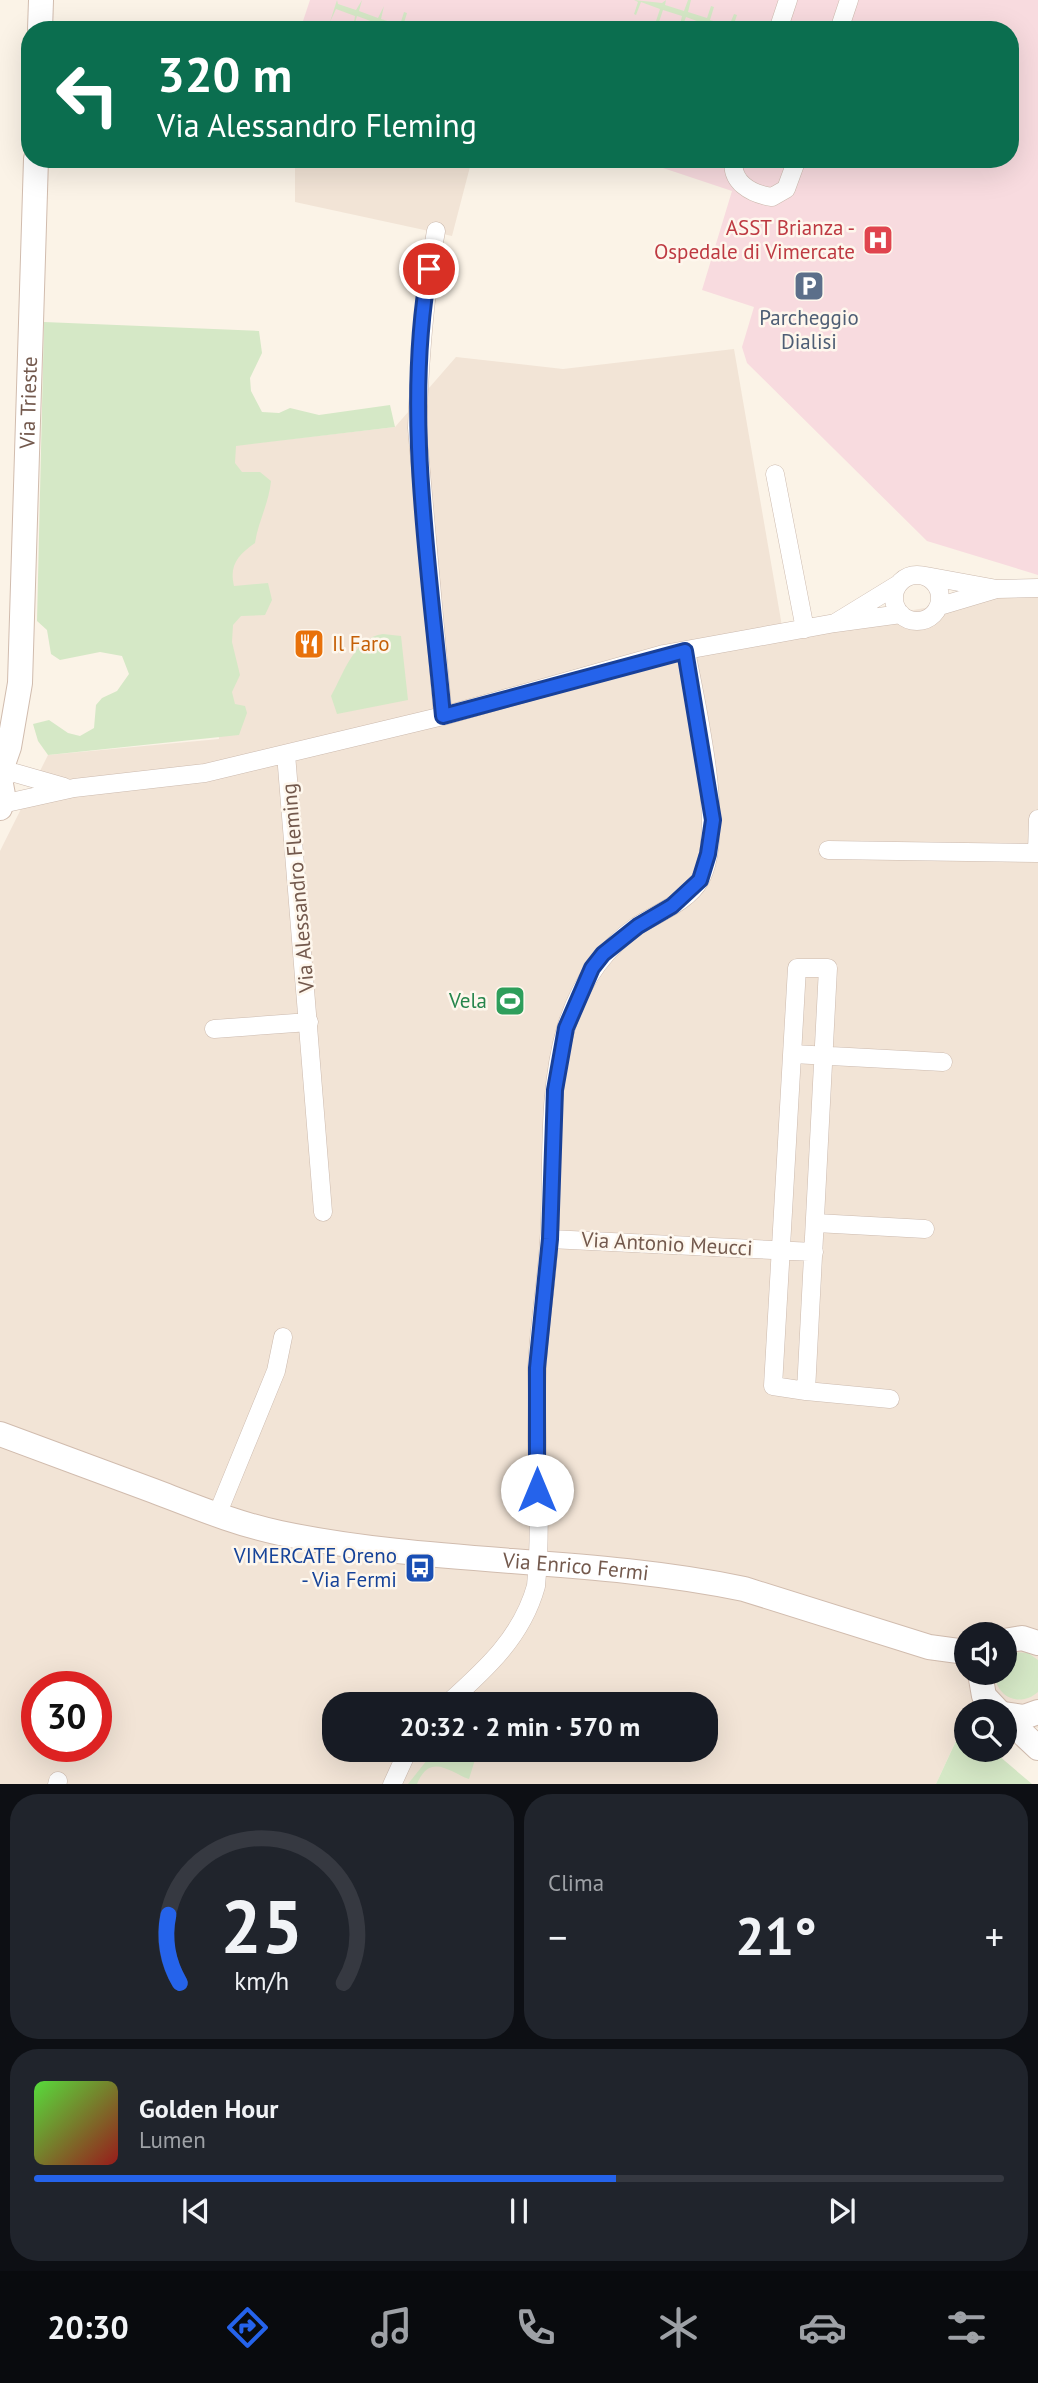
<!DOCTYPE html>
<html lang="it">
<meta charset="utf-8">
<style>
body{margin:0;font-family:"PT Sans",sans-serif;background:#20242c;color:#f1f3f6;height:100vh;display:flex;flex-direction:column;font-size:26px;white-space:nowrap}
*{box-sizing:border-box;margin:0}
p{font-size:23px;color:#9ea1a6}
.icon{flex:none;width:38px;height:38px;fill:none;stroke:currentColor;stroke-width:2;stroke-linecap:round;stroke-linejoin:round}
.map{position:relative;height:1784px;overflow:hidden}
.drawer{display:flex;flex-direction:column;gap:10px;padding:10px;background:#0d0f14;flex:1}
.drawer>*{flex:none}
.guide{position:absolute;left:21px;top:21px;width:998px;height:147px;border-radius:28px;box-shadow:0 7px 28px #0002;background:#0b6e4f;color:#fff;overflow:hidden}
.buttons{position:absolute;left:954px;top:1622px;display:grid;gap:14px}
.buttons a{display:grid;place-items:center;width:63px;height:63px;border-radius:50%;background:#171b24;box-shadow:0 7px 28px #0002;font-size:35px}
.speed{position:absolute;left:21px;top:1671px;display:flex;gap:14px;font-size:35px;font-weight:700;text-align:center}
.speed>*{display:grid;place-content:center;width:91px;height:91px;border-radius:50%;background:#171b24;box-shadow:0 7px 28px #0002;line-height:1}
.speed .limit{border:10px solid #d22;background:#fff;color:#111}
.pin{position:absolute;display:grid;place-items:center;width:60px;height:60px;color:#fff;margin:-30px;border:4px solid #fff;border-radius:50%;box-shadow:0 2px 7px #0007}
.me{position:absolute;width:77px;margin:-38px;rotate:0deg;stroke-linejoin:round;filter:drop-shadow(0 0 5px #0008)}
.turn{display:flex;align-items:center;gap:24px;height:147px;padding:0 21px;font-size:32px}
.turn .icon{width:91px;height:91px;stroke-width:2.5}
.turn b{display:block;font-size:49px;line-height:60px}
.big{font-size:52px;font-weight:600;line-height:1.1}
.drawer .widget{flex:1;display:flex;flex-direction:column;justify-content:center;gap:10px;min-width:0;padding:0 24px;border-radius:28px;background:#20242c}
.drawer .dial{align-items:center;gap:0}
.dial svg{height:182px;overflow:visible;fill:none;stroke:#363941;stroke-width:7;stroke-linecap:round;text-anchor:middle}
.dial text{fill:#f1f3f6;stroke:none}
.song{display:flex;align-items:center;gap:21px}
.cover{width:84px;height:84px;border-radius:10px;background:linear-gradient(135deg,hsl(110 70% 55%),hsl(0 70% 35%))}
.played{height:7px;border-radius:4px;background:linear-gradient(90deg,#2563eb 60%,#363941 60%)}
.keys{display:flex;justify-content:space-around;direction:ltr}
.heat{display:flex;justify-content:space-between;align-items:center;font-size:38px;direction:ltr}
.drawer .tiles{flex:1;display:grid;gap:10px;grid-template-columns:1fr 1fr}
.widget:last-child{grid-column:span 2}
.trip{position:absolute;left:322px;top:1692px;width:396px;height:70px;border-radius:28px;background:#171b24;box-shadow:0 7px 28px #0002;font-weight:600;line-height:70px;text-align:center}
.tabs{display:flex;height:112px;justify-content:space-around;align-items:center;background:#090b0e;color:#9ea1a6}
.tabs .icon{width:49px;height:49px}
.tabs .on{color:#2563eb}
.tabs b{font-size:32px;color:#f1f3f6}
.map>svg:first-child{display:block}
.residential{fill:#f2e4d6;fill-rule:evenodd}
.medical{fill:#f8dbdf}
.green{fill:#d5e8c6}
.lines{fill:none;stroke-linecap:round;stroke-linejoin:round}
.street-casing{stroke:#ccbaae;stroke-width:19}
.secondary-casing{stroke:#d1bcae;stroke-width:26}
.street{stroke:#fff;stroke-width:18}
.secondary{stroke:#fff;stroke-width:24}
.route-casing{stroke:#184099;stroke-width:18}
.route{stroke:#2563eb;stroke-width:12}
.labels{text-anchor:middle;stroke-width:5;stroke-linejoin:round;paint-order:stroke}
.health-label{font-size:21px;fill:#be3a42;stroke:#fef7ed;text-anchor:end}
.service-label{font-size:21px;fill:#4e5e75;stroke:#fef7ed}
.street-label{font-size:21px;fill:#73594d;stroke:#fef7ed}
.food-label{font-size:21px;fill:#c56008;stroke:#fef7ed;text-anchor:start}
.leisure-label{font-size:21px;fill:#27864d;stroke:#fef7ed;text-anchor:end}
.transit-label{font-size:21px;fill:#164399;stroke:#fef7ed;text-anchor:end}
</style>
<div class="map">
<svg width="1038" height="1785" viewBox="0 0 1038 1785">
<rect width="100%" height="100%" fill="#fbf3e7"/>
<path class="residential" d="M295,159H472L452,236L295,202Z
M734,349L783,632L1038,589V1728L1005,1719L1004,1712H966V1719L936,1784H0V851L48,755L219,739L203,449L395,427L456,357L563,369ZM966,1634H1004V1673H966ZM37,1687H96V1746H37ZM334,1704H705V1750H334Z"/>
<path class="medical" d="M310,0H1038V575L927,541L747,363L742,347L754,307L702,290L732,191L636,159H1010V30H300Z"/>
<path class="green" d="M337,0L338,4L356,10L362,0L359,11L378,18L384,6L381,19L400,25L404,12L407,13L403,26L415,30H397L379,24L374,30L376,23L357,16L353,29L355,16L336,9L330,22Z
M634,0L662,3L666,0L665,5L684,11L688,0H691L688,12L707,18L711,6L714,7L710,20L729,26L734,14L737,15L733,27L740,30H723L708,25L703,30L705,24L686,17L681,30L679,29L682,16L663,10L659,22L656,21L660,9L641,2L636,15L634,14L638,2Z
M44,322L259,331L262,353L250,378L251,391L262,412L279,413L290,408L319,415L390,405L395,427L236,446L235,463L242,472H260L271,481C269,503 258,522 255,543C238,555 229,565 234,586L268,583L272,600L265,615L241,616L233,625L232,642L240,675L232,692L235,704L245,706L247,713L239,735L48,755L38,741L33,724L49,720L68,733L80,736L94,728L96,705L102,698L117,691L129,674L122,656L100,652L60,660L51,654L47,630L37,621Z
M383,634L401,636L408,700L337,714L331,696C344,673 354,638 383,634Z
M1012,1652L1028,1653L1038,1660V1692C1020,1708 995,1697 995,1673H1004L1005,1657Z
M962,1728L966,1731V1750H992L1032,1784H936Z
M435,1750H478L469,1779C450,1772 430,1752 417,1784H408Z"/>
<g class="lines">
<g class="street-casing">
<path id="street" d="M778,30L788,0
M839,30L849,0
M734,159C730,182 751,194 772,197L786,189L797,159
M436,231C424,297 420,361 417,428L443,716
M775,474L805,629
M894 598a23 23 0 1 1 46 0a23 23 0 1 1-46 0Z
M926,576L997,589L940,606
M897,585L835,623L901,614
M997,589L1038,588
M286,754L323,1212
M0,776L15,773L64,787
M2,804L74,788L205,773L443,716L664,654L835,623
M828,850L1037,853L1038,819
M797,968H828L806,1391L773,1386Z
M214,1029L309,1022
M793,1054L943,1062
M816,1223L925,1229
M550,1239L814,1252
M806,1391L890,1399
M217,1515L276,1371L283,1337
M447,1704C485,1670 522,1637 536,1586C543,1514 534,1441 537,1369C539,1320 549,1271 550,1222C552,1159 548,1089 566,1028C579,986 601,951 637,926C657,913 688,902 700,880C727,833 696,704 686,651
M57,1785L58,1781
M392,1785L408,1750"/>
</g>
<g class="secondary-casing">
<g id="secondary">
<path d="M40,30L41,0"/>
<path id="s1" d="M0,773L9,747L20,683L36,159"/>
<path d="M0,779L3,795L0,808"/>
<path id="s2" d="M0,1434C51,1453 103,1472 154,1491C196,1507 237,1524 280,1533C432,1565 591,1557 744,1589L929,1647L966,1652"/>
<path d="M1004,1641L1022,1638L1038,1643"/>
<path d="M980,1673L984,1696L999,1712"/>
<path d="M1004,1714L1024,1717L1038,1712"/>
<path d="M1004,1716L1038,1748"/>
</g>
</g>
<use href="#street" class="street"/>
<use href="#secondary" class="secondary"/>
</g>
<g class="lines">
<g class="route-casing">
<path id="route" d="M429,269C403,411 430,572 443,716L685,651L713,820L708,854L700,880L672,906L638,926L603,954L592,968L566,1028L555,1090L550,1239L537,1368V1490"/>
</g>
<use href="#route" class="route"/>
</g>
<defs>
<g id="hospital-square" transform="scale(1.575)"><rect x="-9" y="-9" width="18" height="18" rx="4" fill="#e0444e" stroke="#fef7ed"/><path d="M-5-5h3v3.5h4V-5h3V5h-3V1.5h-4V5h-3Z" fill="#fff"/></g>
<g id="parking-square" transform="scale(1.575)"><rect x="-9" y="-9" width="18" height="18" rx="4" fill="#5c6f8a" stroke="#fef7ed"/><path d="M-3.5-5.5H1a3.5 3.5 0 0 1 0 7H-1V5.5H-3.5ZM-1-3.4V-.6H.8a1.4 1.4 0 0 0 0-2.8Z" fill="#fff"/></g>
<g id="restaurant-square" transform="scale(1.575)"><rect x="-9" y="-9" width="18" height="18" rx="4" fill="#e8710a" stroke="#fef7ed"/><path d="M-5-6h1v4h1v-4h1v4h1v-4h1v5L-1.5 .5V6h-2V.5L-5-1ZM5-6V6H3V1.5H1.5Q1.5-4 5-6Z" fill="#fff"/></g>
<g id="stadium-square" transform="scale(1.575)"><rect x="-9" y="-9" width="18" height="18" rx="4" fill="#2e9e5b" stroke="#fef7ed"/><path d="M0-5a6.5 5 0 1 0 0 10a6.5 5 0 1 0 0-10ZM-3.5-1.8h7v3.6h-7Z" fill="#fff"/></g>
<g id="bus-square" transform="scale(1.575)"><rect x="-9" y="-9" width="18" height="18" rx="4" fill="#1a4fb4" stroke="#fef7ed"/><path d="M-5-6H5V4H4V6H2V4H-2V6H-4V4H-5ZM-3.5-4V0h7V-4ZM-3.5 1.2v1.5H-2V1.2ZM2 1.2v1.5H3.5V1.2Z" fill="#fff"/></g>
</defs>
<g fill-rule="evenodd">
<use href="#hospital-square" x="878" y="240"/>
<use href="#parking-square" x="809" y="286"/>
<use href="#restaurant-square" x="309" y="644"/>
<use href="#stadium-square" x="510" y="1001"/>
<use href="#bus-square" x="420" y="1568"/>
</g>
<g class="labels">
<g class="health-label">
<text x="855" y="235">ASST Brianza -<tspan x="855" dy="24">Ospedale di Vimercate</tspan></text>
</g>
<g class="service-label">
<text x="809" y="325">Parcheggio<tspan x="809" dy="24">Dialisi</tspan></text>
</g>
<g class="street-label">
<text dy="7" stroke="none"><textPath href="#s1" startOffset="373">Via Trieste</textPath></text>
<text transform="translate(298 888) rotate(-95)" y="7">Via Alessandro Fleming</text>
<text transform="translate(667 1244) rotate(3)" y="7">Via Antonio Meucci</text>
<text dy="7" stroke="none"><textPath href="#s2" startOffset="595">Via Enrico Fermi</textPath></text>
</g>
<g class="food-label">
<text x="332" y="651">Il Faro</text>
</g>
<g class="leisure-label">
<text x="487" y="1008">Vela</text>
</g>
<g class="transit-label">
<text x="397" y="1563">VIMERCATE Oreno<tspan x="397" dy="24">- Via Fermi</tspan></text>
</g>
</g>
</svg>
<div class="buttons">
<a><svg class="icon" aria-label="sound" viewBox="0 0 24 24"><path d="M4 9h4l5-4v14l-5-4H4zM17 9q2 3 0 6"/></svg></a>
<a><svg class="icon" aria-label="search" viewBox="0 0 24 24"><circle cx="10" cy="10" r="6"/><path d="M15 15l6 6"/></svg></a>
</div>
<div class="speed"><div class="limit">30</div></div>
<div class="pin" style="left:429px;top:269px;background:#d93025"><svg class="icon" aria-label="arrive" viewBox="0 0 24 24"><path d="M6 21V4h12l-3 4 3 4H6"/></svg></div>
<svg class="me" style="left:537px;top:1490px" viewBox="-20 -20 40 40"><circle r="19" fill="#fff"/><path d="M0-13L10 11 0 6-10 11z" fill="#2563eb"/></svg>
<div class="trip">20:32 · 2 min · 570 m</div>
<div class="guide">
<div class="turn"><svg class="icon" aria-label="left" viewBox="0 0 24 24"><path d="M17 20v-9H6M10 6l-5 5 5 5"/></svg><div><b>320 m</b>Via Alessandro Fleming</div></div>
</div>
</div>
<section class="drawer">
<div class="tiles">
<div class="widget dial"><svg viewBox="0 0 100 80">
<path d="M14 69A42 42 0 1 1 86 69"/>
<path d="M14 69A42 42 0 0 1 9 39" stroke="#2563eb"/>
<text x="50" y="56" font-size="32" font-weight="700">25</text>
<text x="50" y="72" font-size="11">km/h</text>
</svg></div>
<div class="widget"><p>Clima</p>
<div class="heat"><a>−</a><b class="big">21°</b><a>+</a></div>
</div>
<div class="widget">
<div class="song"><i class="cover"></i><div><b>Golden Hour</b><p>Lumen</p></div></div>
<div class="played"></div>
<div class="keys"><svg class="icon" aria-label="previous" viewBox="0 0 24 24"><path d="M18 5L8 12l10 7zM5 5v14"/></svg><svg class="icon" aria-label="pause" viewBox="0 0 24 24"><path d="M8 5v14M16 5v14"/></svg><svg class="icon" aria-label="next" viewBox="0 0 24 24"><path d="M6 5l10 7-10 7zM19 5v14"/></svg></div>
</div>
</div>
</section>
<nav class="tabs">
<b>20:30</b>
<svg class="icon on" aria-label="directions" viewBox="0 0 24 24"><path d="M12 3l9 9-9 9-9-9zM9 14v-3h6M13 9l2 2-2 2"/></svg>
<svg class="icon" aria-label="music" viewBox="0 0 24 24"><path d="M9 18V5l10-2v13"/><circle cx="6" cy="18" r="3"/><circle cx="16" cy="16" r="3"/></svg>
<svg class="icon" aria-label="phone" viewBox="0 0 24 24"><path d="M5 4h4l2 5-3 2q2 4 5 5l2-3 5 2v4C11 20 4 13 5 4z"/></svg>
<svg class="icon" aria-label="climate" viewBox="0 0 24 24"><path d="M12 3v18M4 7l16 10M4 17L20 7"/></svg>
<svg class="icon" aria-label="car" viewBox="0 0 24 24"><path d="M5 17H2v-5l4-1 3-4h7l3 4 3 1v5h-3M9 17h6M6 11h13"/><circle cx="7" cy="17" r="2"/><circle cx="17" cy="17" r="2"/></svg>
<svg class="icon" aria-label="filters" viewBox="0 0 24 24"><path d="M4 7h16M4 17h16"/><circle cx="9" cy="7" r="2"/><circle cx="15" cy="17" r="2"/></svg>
</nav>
